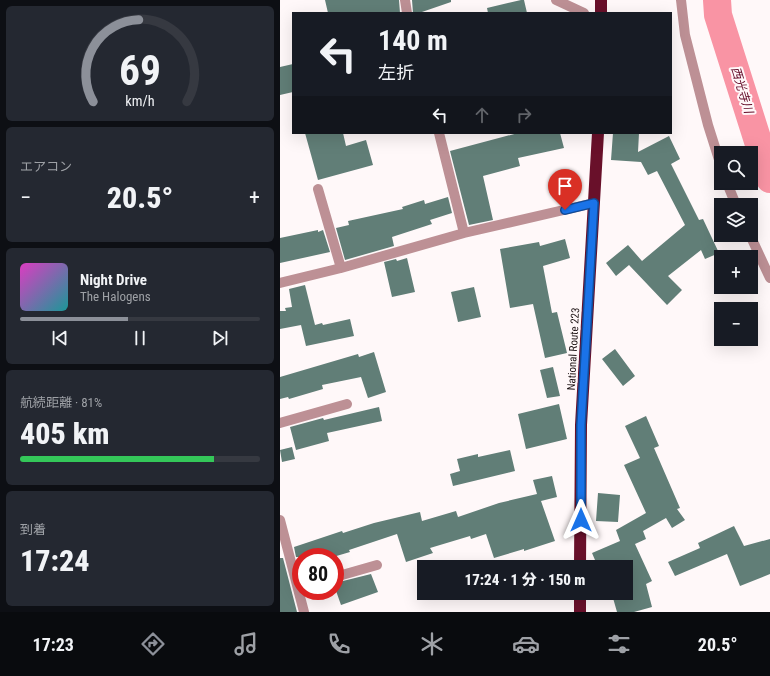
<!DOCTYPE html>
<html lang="ja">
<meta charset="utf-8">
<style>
body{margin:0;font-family:"Roboto Condensed","Noto Sans JP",sans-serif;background:#242831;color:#f1f3f6;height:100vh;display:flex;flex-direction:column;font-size:15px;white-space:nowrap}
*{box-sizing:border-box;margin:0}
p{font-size:13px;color:#9ea1a6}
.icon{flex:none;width:22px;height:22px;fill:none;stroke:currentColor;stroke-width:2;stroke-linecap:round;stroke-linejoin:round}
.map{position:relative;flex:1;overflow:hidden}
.side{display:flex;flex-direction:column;gap:6px;padding:6px;background:#0d0f14;width:280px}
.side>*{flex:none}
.guide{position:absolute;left:12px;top:12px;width:380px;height:122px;border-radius:0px;box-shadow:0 4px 16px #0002;background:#171b24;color:#f1f3f6;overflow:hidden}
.tools{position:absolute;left:434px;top:146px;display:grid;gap:8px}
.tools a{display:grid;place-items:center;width:44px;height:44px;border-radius:0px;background:#171b24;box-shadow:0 4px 16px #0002;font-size:20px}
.speed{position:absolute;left:12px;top:548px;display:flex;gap:8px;font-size:20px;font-weight:700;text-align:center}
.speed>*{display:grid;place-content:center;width:52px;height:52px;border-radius:50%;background:#171b24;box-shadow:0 4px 16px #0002;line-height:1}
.speed .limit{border:6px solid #d22;background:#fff;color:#111}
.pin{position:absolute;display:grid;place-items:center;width:34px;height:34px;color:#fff;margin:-41px -17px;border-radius:50% 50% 50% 0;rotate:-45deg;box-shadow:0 0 4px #0007}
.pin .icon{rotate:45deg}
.me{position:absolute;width:44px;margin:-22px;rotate:0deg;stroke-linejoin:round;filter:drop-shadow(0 0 3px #0008)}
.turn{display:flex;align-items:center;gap:14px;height:84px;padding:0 20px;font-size:18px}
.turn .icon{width:52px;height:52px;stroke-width:2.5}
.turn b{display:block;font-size:28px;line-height:34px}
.lanes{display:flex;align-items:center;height:38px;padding:0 20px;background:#0003;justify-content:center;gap:20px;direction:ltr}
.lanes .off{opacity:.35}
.big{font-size:30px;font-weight:800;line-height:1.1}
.side .card{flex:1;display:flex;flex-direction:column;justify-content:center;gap:6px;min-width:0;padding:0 14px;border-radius:6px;background:#242831}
.side .dial{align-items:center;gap:0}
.dial svg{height:104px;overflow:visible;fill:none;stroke:#363941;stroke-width:7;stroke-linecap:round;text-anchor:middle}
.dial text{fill:#f1f3f6;stroke:none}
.song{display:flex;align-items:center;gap:12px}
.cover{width:48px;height:48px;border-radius:6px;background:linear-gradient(135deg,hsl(310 70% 55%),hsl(180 70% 35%))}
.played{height:4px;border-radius:2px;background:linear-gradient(90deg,#8c9099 45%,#363941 45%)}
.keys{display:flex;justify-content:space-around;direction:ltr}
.heat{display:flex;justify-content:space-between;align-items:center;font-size:22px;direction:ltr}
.charge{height:6px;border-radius:3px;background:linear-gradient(90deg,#34c759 81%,#363941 0)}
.trip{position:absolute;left:137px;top:560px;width:216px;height:40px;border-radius:0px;background:#171b24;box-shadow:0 4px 16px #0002;font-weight:800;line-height:40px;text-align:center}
.menu{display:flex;height:64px;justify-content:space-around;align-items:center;background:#090b0e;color:#9ea1a6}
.menu .icon{width:28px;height:28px}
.menu .on{color:#8c9099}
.menu b{font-size:18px;color:#f1f3f6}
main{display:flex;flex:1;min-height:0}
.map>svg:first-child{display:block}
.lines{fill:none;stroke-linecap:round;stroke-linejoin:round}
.river{stroke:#f994a4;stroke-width:28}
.building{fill:#617e77}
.minor{stroke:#bd9095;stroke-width:10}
.highway{stroke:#69102a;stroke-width:12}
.route-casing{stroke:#114b97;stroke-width:10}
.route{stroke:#1a73e8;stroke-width:7}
.labels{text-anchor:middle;stroke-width:4;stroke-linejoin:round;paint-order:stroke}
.street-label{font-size:11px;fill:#1b1112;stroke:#fff8f9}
.water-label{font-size:12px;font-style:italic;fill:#610724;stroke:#fff8f9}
</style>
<main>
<section class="side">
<div class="card dial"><svg viewBox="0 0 100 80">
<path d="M14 69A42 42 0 1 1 86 69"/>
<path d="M14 69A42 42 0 0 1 49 6" stroke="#8c9099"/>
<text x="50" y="56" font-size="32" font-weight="700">69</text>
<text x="50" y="72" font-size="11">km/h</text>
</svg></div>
<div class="card"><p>エアコン</p>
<div class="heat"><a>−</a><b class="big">20.5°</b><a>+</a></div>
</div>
<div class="card">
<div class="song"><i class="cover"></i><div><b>Night Drive</b><p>The Halogens</p></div></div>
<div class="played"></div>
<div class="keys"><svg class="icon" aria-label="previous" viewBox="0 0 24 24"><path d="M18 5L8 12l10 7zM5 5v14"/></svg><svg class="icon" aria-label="pause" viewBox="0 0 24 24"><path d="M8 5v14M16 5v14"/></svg><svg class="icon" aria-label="next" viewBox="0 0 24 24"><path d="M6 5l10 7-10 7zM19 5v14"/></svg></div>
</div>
<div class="card"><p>航続距離 · 81%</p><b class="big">405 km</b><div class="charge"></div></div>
<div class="card"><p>到着</p><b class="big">17:24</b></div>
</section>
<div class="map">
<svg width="490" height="612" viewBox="0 0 490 612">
<rect width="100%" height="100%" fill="#fff8f9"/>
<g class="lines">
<path class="river" d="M437,0L438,15L490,179"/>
</g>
<path class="building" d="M45,0H119L120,13H48Z
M132,0H171V2L139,13H133Z
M241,0H244L247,13H208L207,8Z
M13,64V92L0,95V67Z
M25,133H63L66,146L86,140L93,165L38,180Z
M238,133H280L284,148L238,158L240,166L203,176L213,220L189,225L170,151Z
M333,133H359L358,152L389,136L400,159L391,164L419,220L423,219L439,253L425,259L421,250L388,276L402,290L387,305L349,265L336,276L326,263L348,245L362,261L405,225L377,171L368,175L361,162L331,160Z
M168,197L172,213L150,220L152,224L112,237L114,246L65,260L56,228L69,225L68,221L123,209L122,207L144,200L145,204Z
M38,230V232L43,230L50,252L0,263V238Z
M285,239L290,258L263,266L272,313L277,312L287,353L265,358L253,304L230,308L220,249L259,242L260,246Z
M127,258L135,292L112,297L104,262L116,259L117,261Z
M25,285L35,325L42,323L43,325L70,319L74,336L26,346L21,325L0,329V311H6L5,308L12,307L9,289Z
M194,287L201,317L178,322L171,292Z
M335,349L355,376L343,386L322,359Z
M94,352L106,392L88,398L81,377L42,385L43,389L9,399L8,397L0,399V377L78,354L79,357Z
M273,367L280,396L267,398L260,370Z
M279,404L287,439L246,449L238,414Z
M99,407L102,421L47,433L49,441L16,450L10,427L43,418L44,420Z
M366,416L379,446L374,448L400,508L397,509L405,520L392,528L386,518L363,531L366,539L355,544L372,581L366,584L372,607L354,612H337L333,598H336L334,593H346V567H318L312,553L340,541L336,530L366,513L344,465L360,458L345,426Z
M12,447L15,459L2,462L0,450Z
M230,450L235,471L173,486L170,474L180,471L177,459L198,454V457Z
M272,476L277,497L261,501L275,541L244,551V549L214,558L206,534L191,539L190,536L150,548L153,553L126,562L117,534L69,550L70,552L53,557H16L14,547L62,531L63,533L94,523L140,512L142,521L176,511L178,517L219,503L257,494L253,480Z
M318,493L340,495L338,522L316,521Z
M454,526L464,546L490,539V574L460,586L447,554L395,576L388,562L420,548L418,543Z
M0,558H3L17,612H0Z
M91,574L98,592L61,605L55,588V583Z"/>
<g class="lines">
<path class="minor" d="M125,0L127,13
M276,0L304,13
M401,0L405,35L428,125L441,166
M159,133L184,233
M447,183L456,205
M38,189L61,268
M470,235L490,278
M0,283L61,268L184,233L314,203
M0,423L67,404
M0,520L24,612
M55,577L97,565"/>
<path class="highway" d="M321,13V0
M300,567L301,425L318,133
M300,612V593"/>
</g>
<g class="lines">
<g class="route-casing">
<path id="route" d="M285,210L314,203L301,425V520"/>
</g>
<use href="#route" class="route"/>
</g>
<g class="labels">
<g class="street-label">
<text transform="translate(293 349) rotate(-87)" y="4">National Route 223</text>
</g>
<g class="water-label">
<text transform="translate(462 90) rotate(73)" y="4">西光寺川</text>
</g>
</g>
</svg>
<div class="tools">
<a><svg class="icon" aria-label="search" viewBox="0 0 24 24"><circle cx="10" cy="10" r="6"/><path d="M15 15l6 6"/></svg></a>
<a><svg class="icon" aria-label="layers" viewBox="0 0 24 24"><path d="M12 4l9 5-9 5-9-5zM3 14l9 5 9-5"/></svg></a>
<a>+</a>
<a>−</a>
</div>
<div class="speed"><div class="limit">80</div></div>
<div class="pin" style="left:285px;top:210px;background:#d93025"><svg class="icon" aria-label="arrive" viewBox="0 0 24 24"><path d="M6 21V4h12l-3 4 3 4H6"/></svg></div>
<svg class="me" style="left:301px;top:520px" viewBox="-20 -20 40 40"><path d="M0-17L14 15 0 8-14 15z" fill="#1a73e8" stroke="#fff" stroke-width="4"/></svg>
<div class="trip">17:24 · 1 分 · 150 m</div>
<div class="guide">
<div class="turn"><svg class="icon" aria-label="left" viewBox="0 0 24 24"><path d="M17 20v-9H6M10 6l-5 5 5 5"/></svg><div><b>140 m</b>左折</div></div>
<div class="lanes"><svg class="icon" aria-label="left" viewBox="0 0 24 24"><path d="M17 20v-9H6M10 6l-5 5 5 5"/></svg><svg class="icon off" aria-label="ahead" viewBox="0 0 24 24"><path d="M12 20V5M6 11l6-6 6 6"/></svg><svg class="icon off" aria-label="right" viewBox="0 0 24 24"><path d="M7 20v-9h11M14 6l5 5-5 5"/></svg></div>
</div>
</div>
</main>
<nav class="menu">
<b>17:23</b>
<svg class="icon on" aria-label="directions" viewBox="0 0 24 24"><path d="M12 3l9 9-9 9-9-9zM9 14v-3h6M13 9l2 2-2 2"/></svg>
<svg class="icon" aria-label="music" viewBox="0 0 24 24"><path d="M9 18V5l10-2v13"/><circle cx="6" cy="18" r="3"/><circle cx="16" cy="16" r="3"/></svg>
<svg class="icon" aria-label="phone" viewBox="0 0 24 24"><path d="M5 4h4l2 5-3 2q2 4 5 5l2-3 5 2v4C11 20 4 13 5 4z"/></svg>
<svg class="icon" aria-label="climate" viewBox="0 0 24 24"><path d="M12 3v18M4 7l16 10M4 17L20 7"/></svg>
<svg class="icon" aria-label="car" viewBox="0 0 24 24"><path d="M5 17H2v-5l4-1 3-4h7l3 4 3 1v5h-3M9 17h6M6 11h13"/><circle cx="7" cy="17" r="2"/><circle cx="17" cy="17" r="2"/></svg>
<svg class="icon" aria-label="filters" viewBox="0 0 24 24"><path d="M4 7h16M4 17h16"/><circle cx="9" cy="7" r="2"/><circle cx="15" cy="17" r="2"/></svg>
<b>20.5°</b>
</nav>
